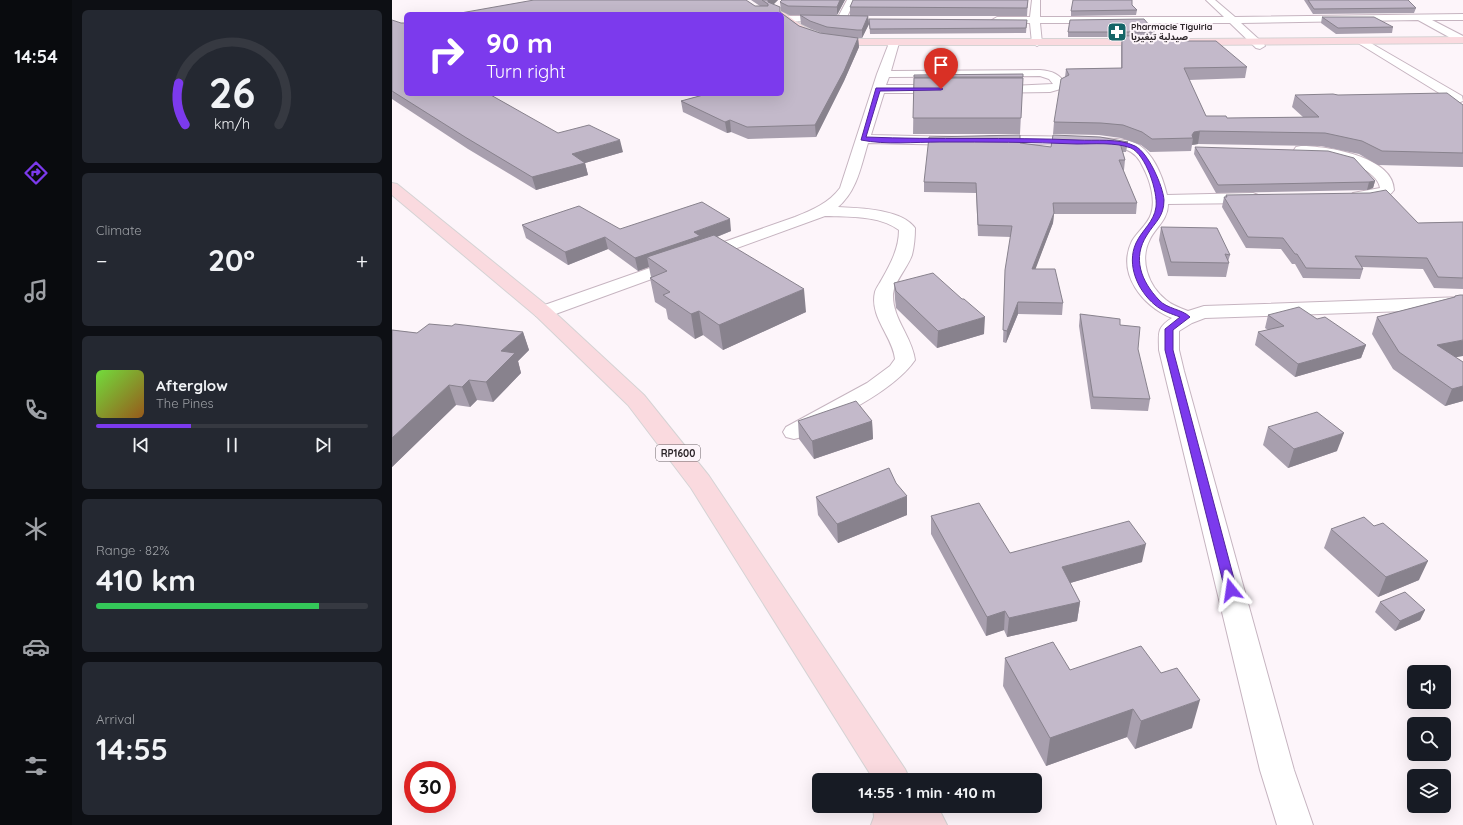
<!DOCTYPE html>
<meta charset="utf-8">
<style>
body{margin:0;font-family:Quicksand,"Noto Sans Arabic",sans-serif;background:#242831;color:#f1f3f6;height:100vh;display:flex;flex-direction:column;font-size:15px;white-space:nowrap}
*{box-sizing:border-box;margin:0}
p{font-size:13px;color:#9ea1a6}
.icon{flex:none;width:22px;height:22px;fill:none;stroke:currentColor;stroke-width:2;stroke-linecap:round;stroke-linejoin:round}
.map{position:relative;flex:1;overflow:hidden}
.drawer{display:flex;flex-direction:column;gap:10px;padding:10px;background:#0d0f14;width:320px}
.drawer>*{flex:none}
.hud{position:absolute;left:12px;top:12px;width:380px;height:84px;border-radius:6px;box-shadow:0 4px 16px #0002;background:#7c3aed;color:#fff;overflow:hidden}
.tools{position:absolute;left:1015px;top:665px;display:grid;gap:8px}
.tools a{display:grid;place-items:center;width:44px;height:44px;border-radius:6px;background:#171b24;box-shadow:0 4px 16px #0002;font-size:20px}
.speed{position:absolute;left:12px;top:761px;display:flex;gap:8px;font-size:20px;font-weight:700;text-align:center}
.speed>*{display:grid;place-content:center;width:52px;height:52px;border-radius:50%;background:#171b24;box-shadow:0 4px 16px #0002;line-height:1}
.speed .limit{border:6px solid #d22;background:#fff;color:#111}
.pin{position:absolute;display:grid;place-items:center;width:34px;height:34px;color:#fff;margin:-41px -17px;border-radius:50% 50% 50% 0;rotate:-45deg;box-shadow:0 0 4px #0007}
.pin .icon{rotate:45deg}
.me{position:absolute;width:44px;margin:-22px;rotate:345deg;stroke-linejoin:round;filter:drop-shadow(0 0 3px #0008)}
.turn{display:flex;align-items:center;gap:14px;height:84px;padding:0 16px;font-size:18px}
.turn .icon{width:52px;height:52px;stroke-width:2.5}
.turn b{display:block;font-size:28px;line-height:34px}
.big{font-size:30px;font-weight:700;line-height:1.1}
.drawer .widget{flex:1;display:flex;flex-direction:column;justify-content:center;gap:6px;min-width:0;padding:0 14px;border-radius:6px;background:#242831}
.drawer .dial{align-items:center;gap:0}
.dial svg{height:104px;overflow:visible;fill:none;stroke:#363941;stroke-width:7;stroke-linecap:round;text-anchor:middle}
.dial text{fill:#f1f3f6;stroke:none}
.song{display:flex;align-items:center;gap:12px}
.cover{width:48px;height:48px;border-radius:6px;background:linear-gradient(135deg,hsl(100 70% 55%),hsl(30 70% 35%))}
.played{height:4px;border-radius:2px;background:linear-gradient(90deg,#7c3aed 35%,#363941 35%)}
.keys{display:flex;justify-content:space-around;direction:ltr}
.heat{display:flex;justify-content:space-between;align-items:center;font-size:22px;direction:ltr}
.charge{height:6px;border-radius:3px;background:linear-gradient(90deg,#34c759 82%,#363941 0)}
.trip{position:absolute;left:420px;top:773px;width:230px;height:40px;border-radius:6px;background:#171b24;box-shadow:0 4px 16px #0002;font-weight:700;line-height:40px;text-align:center}
main{display:flex;flex:1;min-height:0}
.menu{display:flex;flex-direction:column;width:72px;justify-content:space-around;align-items:center;background:#090b0e;color:#9ea1a6}
.menu .icon{width:28px;height:28px}
.menu .active{color:#7c3aed}
.menu b{font-size:18px;color:#f1f3f6}
.map>svg:first-child{display:block}
.lines{fill:none;stroke-linecap:round;stroke-linejoin:round}
.street-casing{stroke:#c6b4c0;stroke-width:2}
.primary-casing{stroke:#d5d3d4;stroke-width:2}
.street{fill:#fff;fill-rule:evenodd}
.primary{fill:#fadadf;fill-rule:evenodd}
.wall{fill:#a89fae}
.shaded-wall{fill:#88828d}
.building{fill:#c3b9ca;stroke:#88828d}
.route{fill:#7c3aed;stroke:#51269a}
.labels{text-anchor:middle;stroke-width:4;stroke-linejoin:round;paint-order:stroke}
.far-poi-label{font-size:9px;font-weight:bold;fill:#2b2428;stroke:#fdf5fa;text-anchor:start}
.shield{fill:#fdf5fa;stroke:#6a6367;stroke-width:1}
.shield-label{font-size:10px;font-weight:bold;fill:#2b2428}
</style>
<main>
<nav class="menu">
<b>14:54</b>
<svg class="icon active" aria-label="directions" viewBox="0 0 24 24"><path d="M12 3l9 9-9 9-9-9zM9 14v-3h6M13 9l2 2-2 2"/></svg>
<svg class="icon" aria-label="music" viewBox="0 0 24 24"><path d="M9 18V5l10-2v13"/><circle cx="6" cy="18" r="3"/><circle cx="16" cy="16" r="3"/></svg>
<svg class="icon" aria-label="phone" viewBox="0 0 24 24"><path d="M5 4h4l2 5-3 2q2 4 5 5l2-3 5 2v4C11 20 4 13 5 4z"/></svg>
<svg class="icon" aria-label="climate" viewBox="0 0 24 24"><path d="M12 3v18M4 7l16 10M4 17L20 7"/></svg>
<svg class="icon" aria-label="car" viewBox="0 0 24 24"><path d="M5 17H2v-5l4-1 3-4h7l3 4 3 1v5h-3M9 17h6M6 11h13"/><circle cx="7" cy="17" r="2"/><circle cx="17" cy="17" r="2"/></svg>
<svg class="icon" aria-label="filters" viewBox="0 0 24 24"><path d="M4 7h16M4 17h16"/><circle cx="9" cy="7" r="2"/><circle cx="15" cy="17" r="2"/></svg>
</nav>
<section class="drawer">
<div class="widget dial"><svg viewBox="0 0 100 80">
<path d="M14 69A42 42 0 1 1 86 69"/>
<path d="M14 69A42 42 0 0 1 9 37" stroke="#7c3aed"/>
<text x="50" y="56" font-size="32" font-weight="700">26</text>
<text x="50" y="72" font-size="11">km/h</text>
</svg></div>
<div class="widget"><p>Climate</p>
<div class="heat"><a>−</a><b class="big">20°</b><a>+</a></div>
</div>
<div class="widget">
<div class="song"><i class="cover"></i><div><b>Afterglow</b><p>The Pines</p></div></div>
<div class="played"></div>
<div class="keys"><svg class="icon" aria-label="previous" viewBox="0 0 24 24"><path d="M18 5L8 12l10 7zM5 5v14"/></svg><svg class="icon" aria-label="pause" viewBox="0 0 24 24"><path d="M8 5v14M16 5v14"/></svg><svg class="icon" aria-label="next" viewBox="0 0 24 24"><path d="M6 5l10 7-10 7zM19 5v14"/></svg></div>
</div>
<div class="widget"><p>Range · 82%</p><b class="big">410 km</b><div class="charge"></div></div>
<div class="widget"><p>Arrival</p><b class="big">14:55</b></div>
</section>
<div class="map">
<svg width="1071" height="825" viewBox="0 0 1071 825">
<rect width="100%" height="100%" fill="#fdf5fa"/>
<g class="lines">
<g class="street-casing">
<path id="street" d="M455,0H463L453,21H447L445,19Z
M640,0H648V17H832L814,0H823L843,17L1071,14V20H1040L1071,36V43L1066,42L1026,20L849,23L872,44L873,46L868,49L864,48L838,23H648L650,43L645,46L640,43L638,23H605L600,20L605,17H638Z
M394,16H438L443,19L438,22L391,21V17Z
M970,38L1070,96L1071,101L1066,103H1029L1027,100L1029,97L1052,96L966,43L965,41Z
M502,40L507,43L499,71L648,70C660,71 669,74 674,86L672,88L658,92L600,93L596,91L594,89L596,87L661,84L657,79L648,76L497,77L494,85H552L556,87L558,89L556,91L552,93H492L479,135L566,137L571,138L573,141L571,144L566,145L476,143C469,166 465,191 446,207C467,208 510,209 523,228C523,237 522,247 520,255C516,267 502,282 501,294C500,319 520,336 523,360C501,392 444,417 410,437L402,439L394,437L391,432L394,427L475,383L498,366L503,359C501,337 477,317 483,292C484,288 488,283 490,279C499,263 507,248 507,230C487,215 456,217 433,216L158,316L151,318L144,316L142,312L144,308L403,217C420,210 437,203 448,188L485,74L497,43Z
M598,136C634,136 670,136 706,138C719,139 736,138 747,145C763,156 771,178 775,195L861,193L866,195L869,198L866,201L861,203L776,204C776,220 764,227 758,239C747,260 756,286 774,300C780,305 788,308 796,311L812,306L1071,297V309L813,318L800,323L787,331V350L792,371L902,770L921,825H885L868,770L767,350C767,333 764,328 780,318C751,306 724,274 740,241C745,232 756,224 759,214C764,200 758,180 751,167C748,160 743,153 735,150C727,145 715,147 705,146C681,145 657,144 633,144C620,144 606,146 593,143L591,140L593,137Z
M909,146C934,146 1001,156 1002,190C995,201 973,202 961,199L958,196L961,193L988,188C986,171 950,157 935,155C925,154 914,155 904,153L902,150L904,147Z"/>
</g>
<g class="primary-casing">
<path id="primary" d="M390,12L393,13C415,32 430,35 458,39H760L765,42L760,45H458C432,42 410,38 390,20V14H386Z
M1071,37V43L796,45L791,42L796,39Z
M0,183L5,184L158,308L252,395L317,476L513,769L518,780H482L299,488L236,405L144,316L0,195Z
M481,806H544L549,813L555,825H479L482,817Z"/>
</g>
<use href="#street" class="street"/>
<use href="#primary" class="primary"/>
</g>
<path class="wall" d="M359,0H386L381,4L388,12L407,26L428,33L432,34L419,29L409,24L408,15L476,16L477,24L470,38H466L467,47L452,81L424,137L356,139L339,132L335,133L291,112L289,101L307,96L302,94H390L363,6H368Z
M390,0H453L445,15H397L389,11L388,2Z
M636,0L635,16H458V7Z
M912,0H1016L1024,8L1022,13L921,14Z
M740,5L745,10L744,15L679,16V11Z
M930,17L1001,27L1000,33L944,34L929,23Z
M477,19L635,20L634,33L478,34Z
M0,20L14,94L166,133L231,152L193,163L196,175L144,190L76,149L0,99Z
M676,32H763V35L777,41L855,67L853,78L797,80L814,116L835,118L911,117L900,107L903,95H946L1071,105V167L986,165L967,154L929,146L806,144L800,145L799,151L758,152L749,145L729,138L707,135L661,134L662,122L673,77L674,69L729,68V46L730,37H676Z
M631,74L628,134H521L522,75Z
M661,135L736,142L734,152H731L733,160L732,170H731L745,203L744,214H662L661,223L643,269L671,303L670,315L626,314L614,343L611,342L613,281L619,237L586,236L584,193L532,192V182L628,143L659,147Z
M803,147L983,181L981,188L975,190L824,193L802,154Z
M834,195L1026,223L1071,222V289L1042,288L1031,269L970,267L971,269L968,279L911,278L903,264H900L889,249L854,248L830,207L832,197H833Z
M130,225L228,229L339,231L325,237L414,312L331,350L311,335L303,339L276,319L274,309L263,302L258,278L259,277L257,267L246,271L216,249L176,265L134,238Z
M769,227L838,255L836,262L837,263L834,277L776,276L767,240Z
M502,283L570,299L592,334L545,348L504,308L503,299Z
M1071,295L1063,357L1071,362V401L1053,406L1001,369L980,334L985,317L1062,297L1063,296Z
M688,314L728,325L758,399L756,411L699,409L687,326Z
M876,315L925,319L974,345L969,358L903,377L863,345L866,332L876,330L873,328Z
M60,326L131,332L137,350L126,361L129,373L101,402L85,400L78,407L64,405L0,467V330L25,333Z
M406,421H480L481,439L422,459L407,439Z
M876,427L945,451L896,468L871,445Z
M424,497L515,515L446,543L426,515Z
M539,516L618,553L750,562L678,583L688,602L685,621L615,637L612,630L594,636L539,534Z
M939,529L1027,580L986,597L932,548Z
M988,602L1033,610L1028,620L1003,631L983,612Z
M613,658L678,670L800,728L743,749L735,737L654,766L611,686Z"/>
<path class="shaded-wall" d="M376,0H386L377,9Z
M448,0H453L445,15V7Z
M476,16L477,24L470,38V30Z
M466,38L467,47L452,81L424,137L423,125Z
M338,120L339,132L335,133L333,122Z
M808,131L806,144L800,145L801,138L800,135L802,132Z
M228,140L231,152L193,163L196,175L144,190L140,177L180,154Z
M983,181L981,188L975,190L977,182Z
M662,213L661,223L639,281L640,269Z
M338,219L339,231L309,243L255,257L257,267L246,271L243,258L302,232Z
M213,237L216,249L176,265L173,252Z
M412,289L414,312L331,350L327,325Z
M626,302V314L614,343L615,331Z
M307,311L311,335L303,339L299,314Z
M593,317L592,334L545,348L546,331Z
M131,332L137,350L126,361L129,373L101,402L94,382L109,351Z
M1071,340V356L1039,362L1045,345Z
M974,345L969,358L903,377L906,364Z
M77,380L85,400L78,407L70,387Z
M57,385L64,405L0,467V438Z
M1071,386V401L1053,406L1060,389Z
M480,421L481,439L422,459L420,441Z
M952,433L945,451L896,468L902,449Z
M515,496V515L446,543L445,524Z
M754,544L750,562L668,586L670,567Z
M1036,561L1027,580L986,597L994,577Z
M688,602L685,621L615,637L617,618Z
M1033,610L1028,620L1003,631L1008,621Z
M613,611L612,630L594,636L595,617Z
M808,700L800,728L743,749L749,721Z
M741,709L735,737L654,766L658,738Z"/>
<path class="building" d="M142,0H354L363,6H376V4L370,0H376V2L388,7V12L407,26L428,33L466,38L452,71L423,125L355,127L338,120L333,122L289,101L315,94H390V14H63Z
M390,0H448L445,7L396,6L388,2Z
M461,0H636L635,8L458,7Z
M681,0H740V5L745,10L679,11Z
M916,0H1016L1024,8L922,9Z
M408,15L476,16L470,30H465L435,27L418,21Z
M930,17H982L1001,27L946,28Z
M477,19L635,20L634,28L478,29Z
M752,19L763,32H676L678,20Z
M0,20L9,23H14V94H97L166,133L197,125L228,140L180,154L193,163L140,177L73,137L0,91Z
M772,35L777,41H824L855,67L792,68L814,116H834L835,118L927,117L903,95L941,94L946,95L1055,93L1071,105V153L990,151L970,141L933,133L808,131L802,132L800,135L801,138L760,139L750,132L731,125L709,123L662,122L669,79L677,75L674,69L730,68V36Z
M631,74V77H522V75Z
M522,78H631L629,118H521Z
M628,135V143L659,147L661,135L708,137L736,142L728,143L733,160H727L745,203H661L662,213L640,269H663L671,303L626,302L615,331L611,330L613,270L620,226L586,225L584,183L532,182L537,137Z
M803,147L936,151L962,158L983,181L977,182L826,185Z
M994,190L1026,223L1071,222V278L1046,277L1035,258L963,256L971,269L914,268L905,254H903L891,238L856,237L832,197H835L834,195L978,193Z
M310,202L338,219L302,232L308,236L243,258L213,237L173,252L130,225L187,206L228,229Z
M769,227L825,228L838,255L833,254L837,263L779,262Z
M322,235L412,289L327,325L307,311L299,314L271,295L278,292L258,278L275,271L255,257Z
M541,273L570,299H572L593,317L546,331L504,291L502,283Z
M1068,295H1071V340L1045,345L1071,362V386L1060,389L1007,352L985,317L1063,297V296Z
M907,307L925,319L933,317L974,345L906,364L866,332L892,326L876,315Z
M688,314L728,319V325L748,327L746,349L758,399L701,397Z
M37,324L60,326L63,324L131,332L109,351L123,353L94,382L77,380L70,387L57,385L0,438V330L25,333Z
M464,401L480,421L420,441L406,421Z
M925,412L952,433L902,449L876,427Z
M497,468L504,483L515,496L445,524L424,497Z
M587,503L618,553L737,521L754,544L670,567L688,602L617,618L613,611L595,617L539,516Z
M972,517L982,526L991,523L1036,561L994,577L939,529Z
M1013,592L1033,610L1008,621L988,602Z
M661,642L678,670L749,646L769,673L785,668L808,700L749,721L741,709L658,738L613,658Z"/>
<path class="route" d="M484,88H549L551,89L549,90L488,91L474,137C545,140 615,137 686,140C703,141 727,138 743,146C756,152 771,186 772,200C772,217 763,222 755,235C740,258 749,281 767,300C775,309 790,309 798,317L781,330V350L845,590L843,593L839,594L835,593L833,590L773,350V329L788,317C780,314 770,311 763,305C746,291 734,265 744,243C750,230 762,222 764,207C766,192 754,155 739,148C723,142 701,144 685,144C639,142 594,142 548,142C522,142 494,145 469,140Z"/>
<defs>
<g id="pharmacy-square" transform="scale(1)"><rect x="-9" y="-9" width="18" height="18" rx="4" fill="#156567" stroke="#fdf5fa"/><path d="M-2-6h4v4h4v4h-4v4h-4v-4h-4v-4h4Z" fill="#fff"/></g>
</defs>
<g fill-rule="evenodd">
<use href="#pharmacy-square" x="725" y="32"/>
</g>
<g class="labels">
<g class="far-poi-label">
<text x="739" y="30">Pharmacie Tiguiria<tspan x="739" dy="10">صيدلية تيغيريا</tspan></text>
</g>
<rect class="shield" x="264" y="445" width="44" height="16" rx="3"/>
<g class="shield-label">
<text x="286" y="457">RP1600</text>
</g>
</g>
</svg>
<div class="tools">
<a><svg class="icon" aria-label="sound" viewBox="0 0 24 24"><path d="M4 9h4l5-4v14l-5-4H4zM17 9q2 3 0 6"/></svg></a>
<a><svg class="icon" aria-label="search" viewBox="0 0 24 24"><circle cx="10" cy="10" r="6"/><path d="M15 15l6 6"/></svg></a>
<a><svg class="icon" aria-label="layers" viewBox="0 0 24 24"><path d="M12 4l9 5-9 5-9-5zM3 14l9 5 9-5"/></svg></a>
</div>
<div class="speed"><div class="limit">30</div></div>
<div class="pin" style="left:549px;top:89px;background:#d93025"><svg class="icon" aria-label="arrive" viewBox="0 0 24 24"><path d="M6 21V4h12l-3 4 3 4H6"/></svg></div>
<svg class="me" style="left:839px;top:590px" viewBox="-20 -20 40 40"><path d="M0-17L14 15 0 8-14 15z" fill="#7c3aed" stroke="#fff" stroke-width="4"/></svg>
<div class="trip">14:55 · 1 min · 410 m</div>
<div class="hud">
<div class="turn"><svg class="icon" aria-label="right" viewBox="0 0 24 24"><path d="M7 20v-9h11M14 6l5 5-5 5"/></svg><div><b>90 m</b>Turn right</div></div>
</div>
</div>
</main>
